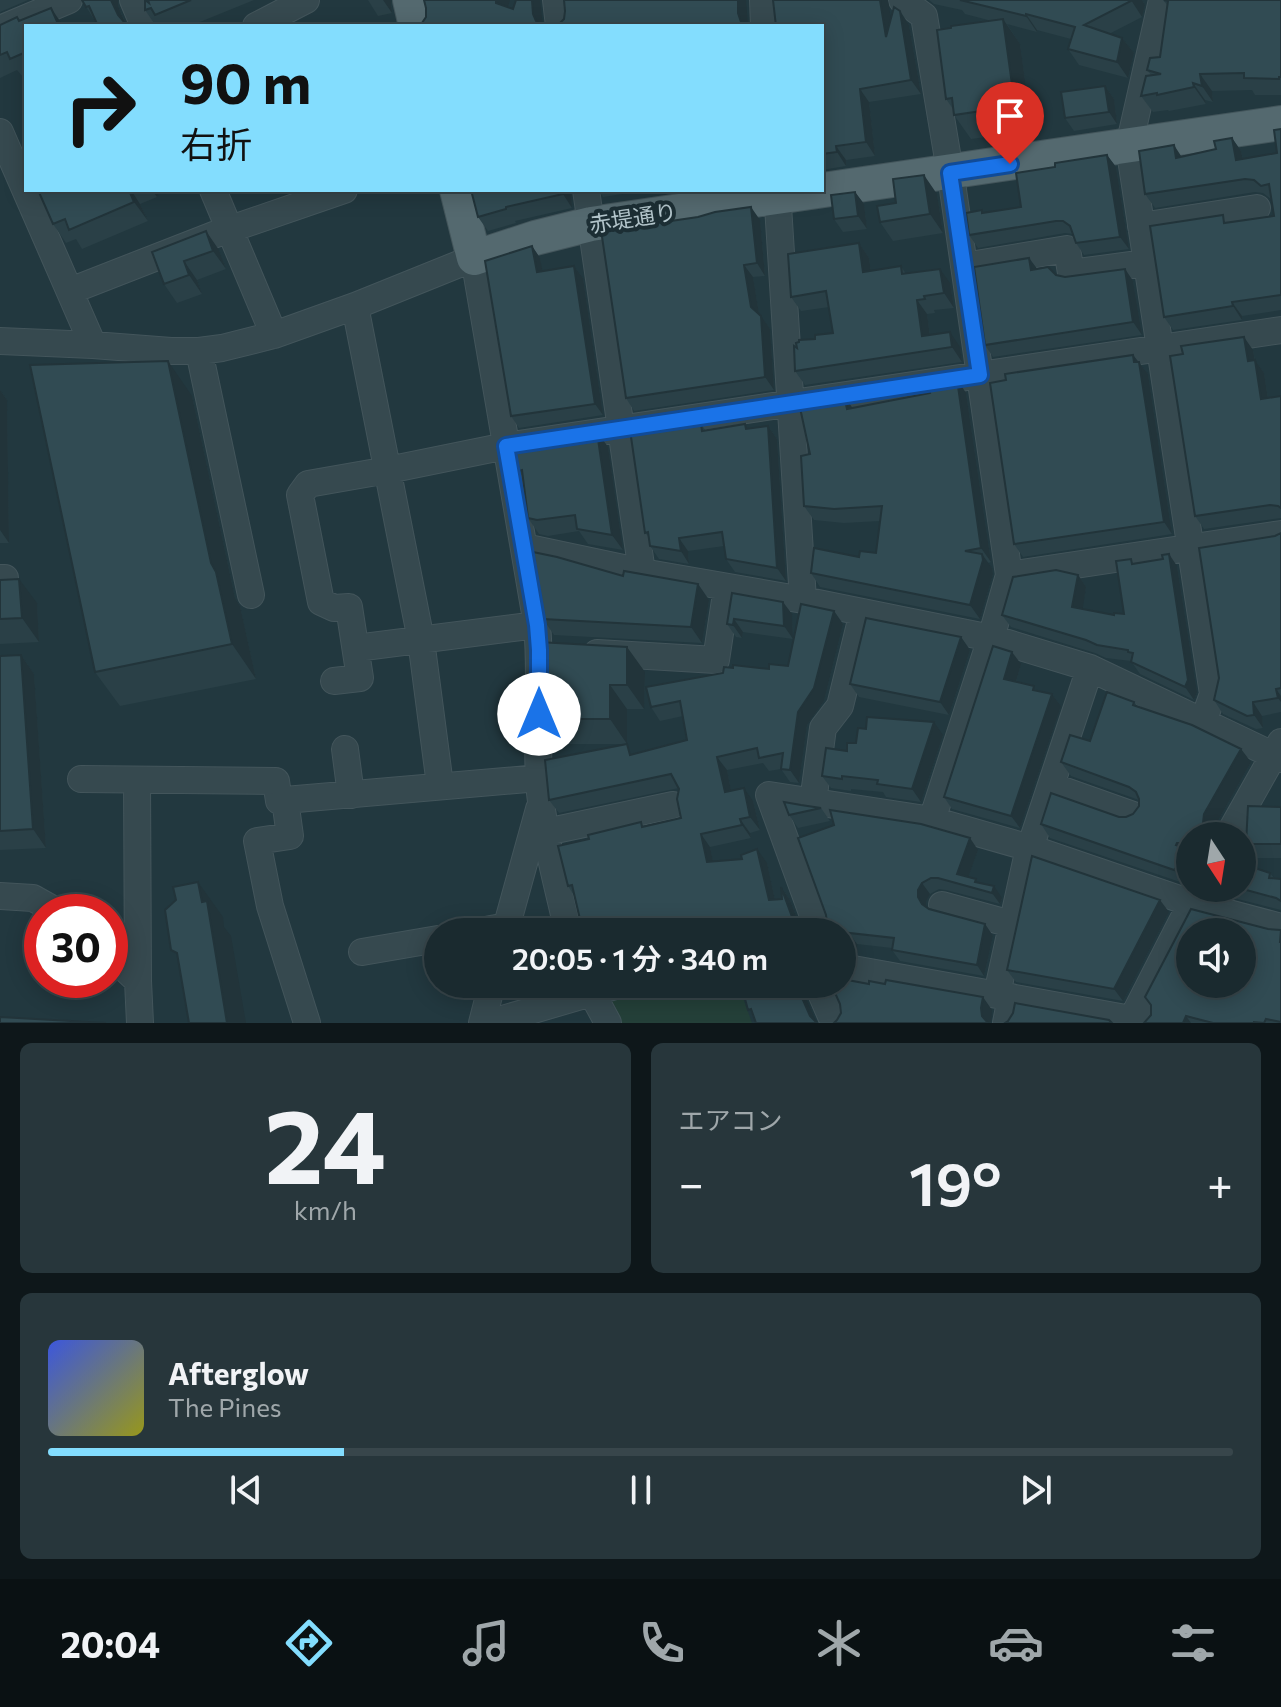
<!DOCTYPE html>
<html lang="ja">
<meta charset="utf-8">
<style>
body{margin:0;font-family:Commissioner,"Noto Sans JP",sans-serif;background:#27363b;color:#f1f3f6;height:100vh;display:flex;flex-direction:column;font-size:30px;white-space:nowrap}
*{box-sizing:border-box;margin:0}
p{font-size:26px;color:#9fa7aa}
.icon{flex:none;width:44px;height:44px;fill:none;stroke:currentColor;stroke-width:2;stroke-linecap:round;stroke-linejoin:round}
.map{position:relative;height:1023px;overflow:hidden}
.details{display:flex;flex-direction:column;gap:20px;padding:20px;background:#0e171a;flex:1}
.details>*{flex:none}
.guide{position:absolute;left:24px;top:24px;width:800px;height:168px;border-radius:0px;box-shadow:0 4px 20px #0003,0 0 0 2px #38464b;background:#83ddfe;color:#111;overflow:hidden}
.needle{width:52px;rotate:168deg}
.fabs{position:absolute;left:1176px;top:822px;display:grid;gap:16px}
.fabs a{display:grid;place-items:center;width:80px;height:80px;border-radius:50%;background:#1a2a2f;box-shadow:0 4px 20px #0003,0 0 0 2px #38464b;font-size:40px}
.speed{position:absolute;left:24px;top:894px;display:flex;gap:16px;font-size:40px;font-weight:700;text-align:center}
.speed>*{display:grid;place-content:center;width:104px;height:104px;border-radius:50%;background:#1a2a2f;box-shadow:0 4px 20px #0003,0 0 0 2px #38464b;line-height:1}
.speed .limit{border:12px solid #d22;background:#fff;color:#111}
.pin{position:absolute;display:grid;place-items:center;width:68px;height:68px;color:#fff;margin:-82px -34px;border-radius:50% 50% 50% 0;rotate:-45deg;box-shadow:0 0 8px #0007}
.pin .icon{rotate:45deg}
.me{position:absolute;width:88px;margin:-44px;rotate:0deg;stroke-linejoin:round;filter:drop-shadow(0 0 6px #0008)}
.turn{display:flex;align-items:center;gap:28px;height:168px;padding:0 24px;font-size:36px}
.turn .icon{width:104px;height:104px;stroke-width:2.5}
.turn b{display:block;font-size:56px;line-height:68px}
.big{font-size:60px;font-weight:600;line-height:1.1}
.details .card{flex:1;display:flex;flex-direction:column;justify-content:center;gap:12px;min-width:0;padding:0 28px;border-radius:12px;background:#27363b}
.details .dial{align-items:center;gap:0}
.dial b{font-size:104px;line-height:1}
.song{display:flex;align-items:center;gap:24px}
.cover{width:96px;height:96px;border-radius:12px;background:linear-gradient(135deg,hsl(230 70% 55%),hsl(60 70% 35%))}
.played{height:8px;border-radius:4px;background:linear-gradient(90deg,#83ddfe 25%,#38464b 25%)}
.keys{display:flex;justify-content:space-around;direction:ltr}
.heat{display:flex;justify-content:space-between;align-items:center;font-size:44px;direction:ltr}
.details .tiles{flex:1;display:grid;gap:20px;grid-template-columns:1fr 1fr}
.card:last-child{grid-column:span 2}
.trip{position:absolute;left:424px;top:918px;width:432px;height:80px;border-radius:40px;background:#1a2a2f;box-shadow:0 4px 20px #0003,0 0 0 2px #38464b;font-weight:600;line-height:80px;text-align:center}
.tab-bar{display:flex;height:128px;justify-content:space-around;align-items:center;background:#0a1113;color:#9fa7aa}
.tab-bar .icon{width:56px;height:56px}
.tab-bar .selected{color:#83ddfe}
.tab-bar b{font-size:36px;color:#f1f3f6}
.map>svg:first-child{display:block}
.green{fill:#244039}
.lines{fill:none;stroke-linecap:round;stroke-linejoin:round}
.minor-casing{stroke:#43555b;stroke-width:28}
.major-casing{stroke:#43555b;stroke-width:36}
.minor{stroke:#36494f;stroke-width:26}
.major{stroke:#54696f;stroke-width:34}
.wall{fill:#2a4047}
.shaded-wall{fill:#22343a}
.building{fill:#314b53;stroke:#22343a;stroke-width:2;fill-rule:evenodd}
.route-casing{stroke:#114b97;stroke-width:20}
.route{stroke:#1a73e8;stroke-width:14}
.labels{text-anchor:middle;stroke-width:8;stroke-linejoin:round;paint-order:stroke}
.street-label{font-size:22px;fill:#b2c4ca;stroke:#1c2e34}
</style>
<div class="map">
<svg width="1281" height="1023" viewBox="0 0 1281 1023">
<rect width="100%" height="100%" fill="#22383f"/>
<path class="green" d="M670,984H738L752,1023H617L609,1010L614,998Z"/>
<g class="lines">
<g class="minor-casing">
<path id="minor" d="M133,0L144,26
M556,0L559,26
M763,0L764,26
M902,0L924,16L952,183L1009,575L991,638L932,820
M1162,0L1129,146L1213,694L1203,722
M256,26L306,0
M0,29L69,0
M0,132L93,345
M213,190L274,335
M586,190L642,572
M777,190L803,600
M1141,226L1257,208
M964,266L1067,249L1071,273L1146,263
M70,291L216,234L344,190
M355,306L421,640L440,785
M0,341L93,345L171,351H199L222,348L274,335L355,306L474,258L537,625C542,676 536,728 539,780C542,831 557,882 568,932
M199,351L251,595
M524,547L642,572L803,600L991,638L1090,668L1281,759
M1009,575L1281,534
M0,578H5
M356,648L537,625
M597,653L716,660L727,587
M334,681L360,678L349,607L334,608L321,602L300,495L308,484L388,470L506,446L1281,330
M345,749L351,795
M81,779L276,781L279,801L285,800L290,836L257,841L270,906L307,1023
M137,780L138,981L140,1023
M1051,786L1133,815
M285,800L539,778
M813,802L823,728L840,706L863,612
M546,832L673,805
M1228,836L1281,742
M0,896L33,898L58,912
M942,905L1011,924
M475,932L507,926
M505,932L539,809
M819,932L769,795L932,820L1030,848L1191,903L1281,927
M362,952L438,939
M110,955L138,981
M842,967L1131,1019L1145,1023
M587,984L608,1023
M817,984L834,1023
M997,994L1027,857L1090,668
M482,1023L492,984
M489,1023L622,984
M1006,1023L1011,997
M1130,1023L1199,888"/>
</g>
<g class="major-casing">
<path id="major" d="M410,0L416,26
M457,190L474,258L535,238L591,224L1281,123"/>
</g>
<use href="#minor" class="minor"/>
<use href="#major" class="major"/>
</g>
<path class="wall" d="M0,0H28L0,12Z
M82,0L118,6L127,26H98Z
M148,0H254L190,26H156L145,10L149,3Z
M368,0H391L392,13L378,16Z
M929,0H1142L1145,5L1142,17L1109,34L1122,38L1134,53L1128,78L1079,65L1068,49L1071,39L1037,30V32L1007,24L1020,44L1032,131L971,139L954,115L953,109L946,99L992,21L965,14L962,10L934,4Z
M1163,0H1281V95H1255L1252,90L1212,91L1213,102L1205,100L1206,104L1169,111L1168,110L1153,112L1141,96L1151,75L1147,70L1160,57L1168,6Z
M900,11L909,25L921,94L869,102L875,156L846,160V166L822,170V26L891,20Z
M17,17L26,26V74L22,76L17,70L0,78V25Z
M1105,86L1114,99L1117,124L1074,131L1065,118Z
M1281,129V310L1242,316V320L1173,330L1164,317L1228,223L1274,216L1271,199L1263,193L1255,192L1155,208L1145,194L1182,157L1216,149L1232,138L1241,151L1243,159L1277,153Z
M1107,155L1116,167L1129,249L1084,255L1076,243L1073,234L1065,233L978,248L969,235L984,213L1021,207L1055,167Z
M38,190H161L157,197L140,204L148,221L82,249L76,239L66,243L53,224Z
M471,190H571L572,208L515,221L516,223L488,231L478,217Z
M598,190H648L603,197Z
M855,192L864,204L867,229L843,232L834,219Z
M937,194L943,233L893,241L880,222L896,203Z
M760,220L765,276L753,277L759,314L770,329L774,390L634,411L626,398L651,224Z
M859,243L869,258L871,271L901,266L906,274L950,283L954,308L934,310L935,313L927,314L930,335L960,347L962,362L805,385L795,371L797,348L815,339L833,333L829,307L801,311L791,297Z
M532,246L540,258L542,271L574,266L583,278L603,415L519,428L511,416Z
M219,250L226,269L197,280L202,294L177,303L164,284L152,252Z
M1029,258L1037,269L1065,277L1125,269L1133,281L1142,335L993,357L985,345Z
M1253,350L1255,360L1264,373L1268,398L1281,396V518L1204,529L1195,516Z
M1133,355L1148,374L1172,534L1023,557L1014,544Z
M0,390L7,400L9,543H0Z
M966,393L991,562L988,563L992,568L993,574L980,619L820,587L811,573L859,557L876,553L880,521L844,523L814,520L804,506L810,454L852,408Z
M192,396L235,598L240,606L256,679L120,706L95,672Z
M701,424L706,431L748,429L768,426L777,439L786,581L735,572L726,559L724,546L688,551L689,564L659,559L650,546L649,537L645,533L671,429Z
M597,432L608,447L623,550L588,544L579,531L548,536L539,534L528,518L523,477L519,471Z
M1281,534V712L1262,716L1263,728L1256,729L1223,714L1214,700L1275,536Z
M1134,563L1177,566L1197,692L1194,700L1140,674L1131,661L1106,658L1095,653L1011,627L1002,615L1078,575L1086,587L1082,609L1114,615L1124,614Z
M0,580L37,603L39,642L0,644Z
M698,584L709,600L702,643L554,635L543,619Z
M732,593L792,614L793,639L743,632L742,638L736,637L727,624Z
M834,611L843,624L824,701L807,725L799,783L790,782L781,769L769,771L763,763L727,770L731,791L753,801L760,830L750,833L751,838L710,847L713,862L767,863L775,900L782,899L781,887L790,900L802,932H803H583L575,897L568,886L643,826L681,818L679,789V788L559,813L549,800L634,754L687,740L683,716L660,721L651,707L733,668L769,669L788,666Z
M961,637L970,650L949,715L859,697L850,684Z
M538,642L645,672L644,709H627V744H554L537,719Z
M21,655L34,674L46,848L0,850V656Z
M1021,664L1016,682L1037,690L1052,694L1061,706L1020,828L952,809L944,797Z
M1134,702L1138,707L1251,762L1214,828L1190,836V875L1183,883L1050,838L1041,824L1119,817H1126L1133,814L1139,806V800L1071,776L1061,762L1090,741Z
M943,735L921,802L886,797L883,792L851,789V791L831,788L822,776L847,751L856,743Z
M1281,807V858H1256L1246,844Z
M821,808L830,821L798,828L789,815Z
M978,850L968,877L1002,898L1000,904L946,890L939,889L930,894L926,902V907L985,924L993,936L984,976L900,961L892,950V948L857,944L858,954L842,952V932Z
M1270,873L1274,878L1281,879V910L1214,893L1211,888H1242Z
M1169,912L1123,1001L1016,982L1007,970Z
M1268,929L1281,930V1023H1144Z"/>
<path class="shaded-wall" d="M111,0H118V6L126,25L118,15Z
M383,0H391L392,13Z
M496,0H510L505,17L496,3Z
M532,0H540L543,26H540L536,21L533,14Z
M738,0H746L748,26H742L738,13Z
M880,0H888L896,50L886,37Z
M1131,0H1142L1145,5L1142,17Z
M51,8L62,24L63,26H59Z
M900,11L909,25L921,94L911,80Z
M1026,14L1037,30V32L1026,16Z
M1003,19L1020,44L1032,131L1015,106Z
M1122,38L1134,53L1128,78L1117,62Z
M1200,74L1212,91L1213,102L1202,86Z
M1193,83L1205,100L1206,104L1194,87Z
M1105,86L1114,99L1117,124L1109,112Z
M860,89L869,102L875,156L866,142Z
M1232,138L1241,151L1246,173L1236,160Z
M1174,145L1183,159L1176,158Z
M836,146L846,160V166L837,152Z
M1107,155L1116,167L1129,249L1120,237Z
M924,175L937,194L943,233L930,214Z
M129,190H131L140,204L148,221L134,202Z
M152,190H161L157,197Z
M562,190H571L572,208L563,194Z
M855,192L864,204L867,229L858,216Z
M751,207L760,220L765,276L757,263Z
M206,231L219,250L226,269L213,251Z
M859,243L869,258L873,286L863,272Z
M532,246L540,258L545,284L537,272Z
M1029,258L1038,270H1031Z
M184,261L197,280L202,294L189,275Z
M744,265L753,277L760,320L751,307Z
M574,266L583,278L603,415L595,404Z
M940,269L950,283L954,308L944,293Z
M1125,269L1133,281L1142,335L1133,322Z
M917,300L927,314L932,351L922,336Z
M1232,302L1242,316V320L1233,306Z
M761,316L770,329L774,390L765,377Z
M950,332L960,347L962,362L952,347Z
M1244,337L1253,350L1257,374L1248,361Z
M1133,355L1148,374L1172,534L1164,522Z
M1255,360L1264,373L1270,412L1261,399Z
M168,361L192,396L235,598L240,606L256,679L232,644L211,563Z
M957,379L966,393L991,562L981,548Z
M0,390L7,400L9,543L0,530Z
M844,396L854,410L847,409Z
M768,426L777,439L786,581L777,568Z
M597,432L608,447L623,550L612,535Z
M679,538L688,551L689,564L681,551Z
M982,554L992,568L993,574L980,619L970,605Z
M1169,554L1177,566L1197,692L1194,700L1185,687Z
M1078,575L1086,587L1081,620L1072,607Z
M19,579L37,603L39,642L22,618Z
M698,584L709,600L702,643L691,627Z
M783,602L792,614L793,639L784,626Z
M834,611L843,624L824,701L807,725L799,783L790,770L798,712Z
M734,619L743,632L742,638L733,625Z
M961,637L970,650L949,715L940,702Z
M627,647L645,672L644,709L627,685Z
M1012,652L1021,664L1013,692L1004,679Z
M21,655L34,674L46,848L33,829Z
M610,685L627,709V744L610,719Z
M1276,689L1281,696V702L1278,698Z
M1052,694L1061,706L1020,828L1011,816Z
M1253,702L1262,716L1263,728L1254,715Z
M934,722L943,735L921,802L912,789Z
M1241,749L1251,762L1214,828L1212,836H1202L1203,823L1204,814Z
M717,757L727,770L734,806L725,792Z
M744,788L753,801L760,830L750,817Z
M740,819L750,833L751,838L742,825Z
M701,834L710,847L716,876L707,862Z
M970,838L978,850L965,886L957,874Z
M757,849L767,863L778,914L769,900Z
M1181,861L1190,873V875L1183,883L1174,870Z
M198,882L223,917L224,927L231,936L246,1023H227Z
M922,883L930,894L926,902V908L922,904L918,897V890Z
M994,886L1002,898L1000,904L992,893Z
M781,887L790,900L802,932H800L795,925Z
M1160,900L1169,912L1123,1001L1114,989Z
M985,924L993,936L984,976L977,965Z
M849,933L857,944L858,954L850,942Z
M796,984H801L802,990L817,1023L810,1016Z
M983,997L992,1010L991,1023H987L982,1016L981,1008Z
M1186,1016L1191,1023H1183Z"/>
<path class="building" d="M82,0H111L118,15L125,23L117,26H98L89,6L86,7Z
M145,0L149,3L148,0H191L155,15L151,8L145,10Z
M424,0H496V3L513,9L516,0H532L533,14L536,21L542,26H423L422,23L426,17V8Z
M564,0H738V13L742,25L555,26L559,24L564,19L565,11Z
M773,0H880L886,37L894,7L900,11L911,80L860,89L866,142L836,146L837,152L822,154V26H776Z
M960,0H1131V1L1084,25L1122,38L1117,62L1068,49L1075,27L1026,14V16Z
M1164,0H1281V77H1279V79L1244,78V73L1200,74L1202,86L1193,83L1194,87L1157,95V93L1141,96L1146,76L1161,74L1147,70L1150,58L1160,57L1168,1Z
M51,8L59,26H26V52L10,59L7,52L0,55V25L17,17L19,21Z
M1003,19L1015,106L954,115L952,98L946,99L937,30L951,28V26Z
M1105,86L1109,112L1065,118L1061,92Z
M1281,129V295L1232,302L1233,306L1164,317L1150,226L1223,215L1224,223L1274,216L1269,184L1261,186L1254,180L1245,179L1145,194L1139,151L1174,145L1176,158L1216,149L1214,141L1232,138L1236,160L1277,153L1274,130Z
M1107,155L1120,237L1076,243L1070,226L1063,221H1056L969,235L966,213L982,210V213L1021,207L1016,173L1055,167V163Z
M924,175L930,214L880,222L877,206L896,203L893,179Z
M38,190H129L134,202L69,230L65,219L53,224Z
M471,190H562L563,194L506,207V209L478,217Z
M855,192L858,216L834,219L831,195Z
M751,207L757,263L744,265L751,307L761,316L765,377L626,398L601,230L650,222V224L698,217L715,212Z
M206,231L213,251L184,261L189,275L164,284L152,252Z
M859,243L863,272L901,266L902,274L940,269L944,293L924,296L925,299L917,300L922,336L950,332L952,347L795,371L794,346L797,348L796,343L799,342V340L815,339V335L833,333L826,291L791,297L788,254Z
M532,246L537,272L574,266L595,404L511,416L485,261Z
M1029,258L1031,270L1048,267L1056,275L1065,277L1125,269L1133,322L985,345L974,267Z
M1244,337L1248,361L1255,360L1261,399L1281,396V508L1278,506L1270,505L1195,516L1170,356L1183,354L1181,346Z
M1133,355L1134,362H1139L1164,522L1014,544L990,383L1006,380L1005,374Z
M168,361L211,563L216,572L232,644L95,672L30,365Z
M957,379L981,548L965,551L982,554L983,560L970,605L811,573L814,548L859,557L860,551L876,553L882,506L834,509L804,506L801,456L810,454L799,403L844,396L847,409L930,393L928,384Z
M668,424L669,429L701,424L702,431L745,424L746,429L768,426L777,568L726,559L722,532L679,538L681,551L650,546L648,532L645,533L630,430Z
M597,432L612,535L577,529L575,515L537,520L528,518L522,470L519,471L514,444Z
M1281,533V688L1276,689L1278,698L1253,702L1254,715L1247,716L1214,700L1219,678L1199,548L1275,536Z
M533,552L557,557L623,576L624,571L698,584L691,627L543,619Z
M1169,554L1188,680L1185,687L1131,662L1133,653L1128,652V650L1097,645L1086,640L1002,615L1013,577L1056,570L1078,575L1072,607L1114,615V613L1124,614L1116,561L1131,559L1132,564L1163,559L1162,555Z
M19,579L22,618L0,619V580Z
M732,593L783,602L784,626L734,619L733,625L727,624Z
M801,604L834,611L814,688L798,712L790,770L781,769L783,753L759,758L757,748L717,757L725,792L744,788L750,817L740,819L742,825L701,834L707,862L742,859L741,855L757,849L769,900L782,899L781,887L795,925L800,931L803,932H748L747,926L726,932H583L572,885L568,886L558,846L589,839L588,835L641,822L642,827L681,818L677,799L679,789L671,774L549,800L545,760L627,744L630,755L687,740L680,701L651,707L646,687L723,673L724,667L733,668V665L769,669V664L788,666Z
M866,618L961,637L940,702L850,684Z
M538,642L627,647V685H610V719H537Z
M993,646L1012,652L1004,679L1034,686L1033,690L1052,694L1011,816L944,797Z
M21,655L33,829L0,831V656Z
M1107,692L1134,702L1133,705L1192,725L1241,749L1204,814L1203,823L1205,831L1202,836H1190V843H1177L1176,845L1190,849V858L1181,861L1174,870L1041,824L1051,793L1119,817H1126L1133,814L1139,806V799L1136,792L1129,787L1061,762L1070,735L1090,741Z
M867,717L934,722L912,789L877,784L878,780L842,776V779L822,776L826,748L847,751V743H856L858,728L866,729Z
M784,802L801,805L821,808L789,815Z
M1248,806L1281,807V844H1246Z
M830,810L921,824L970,838L957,874L976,879L975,882L994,886L992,893L938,878H931L922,883L918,890V897L922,904L929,909L985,924L977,965L892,950L894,938L849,933L850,942H842V932H822L827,924L826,915L798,838L834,825Z
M1032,856L1160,900L1114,989L1007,970Z
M1246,865L1270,873L1269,878L1281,879V901L1276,898L1239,888H1242V867H1246Z
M198,882L202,902L207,901L227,1023H189L177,953L171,950L165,910L176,900L173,887Z
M1191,909L1268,929L1281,930L1280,942H1281V1022L1266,1019L1264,1023L1254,1022V1023H1213L1186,1016L1183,1023H1144L1151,1015V1005L1145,997ZM1190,932H1242V984H1190Z
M842,979L869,984V981L885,984L886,980L983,997L981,1008L982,1016L988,1023H834L837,1020L841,1013L840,1004L832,986L833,984H842Z
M741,984H796L810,1016L817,1023H756L751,1009L748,1010Z
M1015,1003L1109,1020L1112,1023H1005L1008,1021L1013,1013Z
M0,1017L106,1023H0Z"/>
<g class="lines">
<g class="route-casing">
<path id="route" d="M539,714V650L537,625L506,446L980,375L950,173L1010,164"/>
</g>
<use href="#route" class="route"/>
</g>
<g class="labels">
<g class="street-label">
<text transform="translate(633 218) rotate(-9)" y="8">赤堤通り</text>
</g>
</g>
</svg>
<div class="fabs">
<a><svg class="needle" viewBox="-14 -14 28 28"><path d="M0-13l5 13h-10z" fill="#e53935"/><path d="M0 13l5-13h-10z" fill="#9fa7aa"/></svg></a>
<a><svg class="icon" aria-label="sound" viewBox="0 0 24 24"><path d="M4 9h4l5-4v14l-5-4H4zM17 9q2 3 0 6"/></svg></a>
</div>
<div class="speed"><div class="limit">30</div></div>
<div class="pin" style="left:1010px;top:164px;background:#d93025"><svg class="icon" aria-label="arrive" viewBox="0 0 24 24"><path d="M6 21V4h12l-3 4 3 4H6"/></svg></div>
<svg class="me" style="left:539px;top:714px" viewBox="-20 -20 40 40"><circle r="19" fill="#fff"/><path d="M0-13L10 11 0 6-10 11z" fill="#1a73e8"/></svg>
<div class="trip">20:05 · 1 分 · 340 m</div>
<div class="guide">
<div class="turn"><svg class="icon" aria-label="right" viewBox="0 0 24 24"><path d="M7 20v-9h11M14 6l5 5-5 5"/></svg><div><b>90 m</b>右折</div></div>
</div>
</div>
<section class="details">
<div class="tiles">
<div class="card dial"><b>24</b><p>km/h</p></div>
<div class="card"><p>エアコン</p>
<div class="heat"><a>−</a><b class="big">19°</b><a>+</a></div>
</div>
<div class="card">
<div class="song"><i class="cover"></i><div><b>Afterglow</b><p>The Pines</p></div></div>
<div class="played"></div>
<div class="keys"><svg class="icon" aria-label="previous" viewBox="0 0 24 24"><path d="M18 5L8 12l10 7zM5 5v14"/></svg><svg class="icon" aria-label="pause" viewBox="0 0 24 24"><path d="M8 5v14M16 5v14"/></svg><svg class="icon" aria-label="next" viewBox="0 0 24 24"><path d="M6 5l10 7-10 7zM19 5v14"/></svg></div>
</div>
</div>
</section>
<nav class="tab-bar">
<b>20:04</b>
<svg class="icon selected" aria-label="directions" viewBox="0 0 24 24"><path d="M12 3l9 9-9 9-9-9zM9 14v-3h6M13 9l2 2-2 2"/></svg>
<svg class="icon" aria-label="music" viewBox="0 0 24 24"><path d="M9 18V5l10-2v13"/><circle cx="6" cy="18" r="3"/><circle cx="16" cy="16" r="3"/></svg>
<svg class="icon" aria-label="phone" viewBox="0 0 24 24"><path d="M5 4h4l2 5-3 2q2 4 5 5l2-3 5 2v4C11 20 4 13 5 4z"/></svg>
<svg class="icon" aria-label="climate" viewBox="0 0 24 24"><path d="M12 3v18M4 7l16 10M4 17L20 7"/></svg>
<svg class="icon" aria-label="car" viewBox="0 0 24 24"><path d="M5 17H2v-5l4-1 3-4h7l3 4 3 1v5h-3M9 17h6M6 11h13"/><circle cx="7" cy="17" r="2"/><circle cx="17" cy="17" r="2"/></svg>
<svg class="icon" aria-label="filters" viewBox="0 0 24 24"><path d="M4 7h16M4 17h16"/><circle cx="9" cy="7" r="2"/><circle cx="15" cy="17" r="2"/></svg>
</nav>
